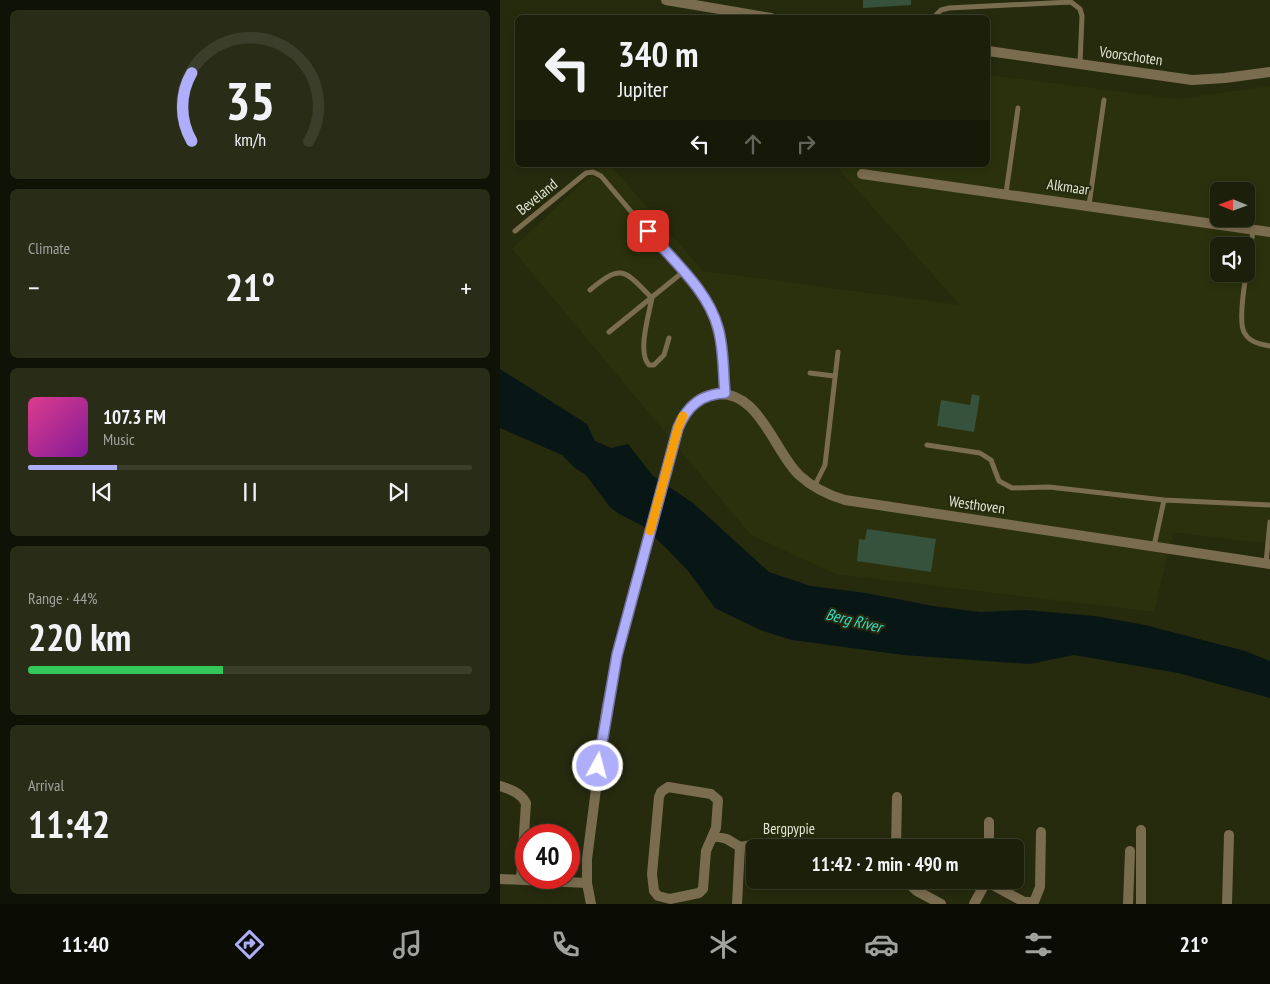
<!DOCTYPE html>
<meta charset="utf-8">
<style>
body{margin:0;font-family:"PT Sans Narrow",sans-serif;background:#292d18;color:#f1f3f6;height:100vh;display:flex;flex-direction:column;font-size:19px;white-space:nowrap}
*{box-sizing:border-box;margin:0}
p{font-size:16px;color:#a0a39c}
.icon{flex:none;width:28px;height:28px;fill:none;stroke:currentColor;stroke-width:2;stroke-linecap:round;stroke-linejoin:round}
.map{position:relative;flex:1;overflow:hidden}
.details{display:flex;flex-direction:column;gap:10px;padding:10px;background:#0f1206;width:500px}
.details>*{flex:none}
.top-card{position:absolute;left:15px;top:15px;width:475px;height:152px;border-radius:8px;box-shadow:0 2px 8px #0003,0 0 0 1px #3a3e2b;background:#1c200a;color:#f1f3f6;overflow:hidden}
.needle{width:32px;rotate:271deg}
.fabs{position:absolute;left:710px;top:182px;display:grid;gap:10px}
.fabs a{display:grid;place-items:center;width:45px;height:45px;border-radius:8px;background:#1c200a;box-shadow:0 2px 8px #0003,0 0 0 1px #3a3e2b;font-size:25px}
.speed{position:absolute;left:15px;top:824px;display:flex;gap:10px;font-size:25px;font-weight:700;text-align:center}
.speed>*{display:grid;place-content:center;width:65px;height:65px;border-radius:50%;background:#1c200a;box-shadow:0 2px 8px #0003,0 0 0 1px #3a3e2b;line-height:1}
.speed .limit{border:8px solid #d22;background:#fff;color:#111}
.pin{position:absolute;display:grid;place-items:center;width:42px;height:42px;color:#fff;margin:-21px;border-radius:10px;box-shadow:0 2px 8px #0006}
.me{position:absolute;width:55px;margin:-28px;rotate:7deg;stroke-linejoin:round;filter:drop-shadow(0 0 4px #0008)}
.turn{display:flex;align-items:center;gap:18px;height:105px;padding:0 20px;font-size:22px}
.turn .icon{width:65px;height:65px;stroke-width:2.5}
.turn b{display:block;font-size:35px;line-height:42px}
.lanes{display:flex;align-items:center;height:48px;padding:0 20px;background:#0003;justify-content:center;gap:25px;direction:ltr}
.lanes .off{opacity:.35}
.big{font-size:38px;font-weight:600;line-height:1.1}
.details .tile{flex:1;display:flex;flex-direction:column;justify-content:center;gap:8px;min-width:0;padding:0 18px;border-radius:8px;background:#292d18}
.details .dial{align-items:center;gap:0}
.dial svg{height:130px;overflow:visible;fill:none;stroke:#3a3e2b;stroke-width:7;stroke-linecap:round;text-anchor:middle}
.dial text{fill:#f1f3f6;stroke:none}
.song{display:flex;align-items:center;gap:15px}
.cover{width:60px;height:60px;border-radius:8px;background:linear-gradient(135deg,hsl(330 70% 55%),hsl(290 70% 35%))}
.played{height:5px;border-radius:2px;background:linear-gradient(90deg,#aeaefb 20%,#3a3e2b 20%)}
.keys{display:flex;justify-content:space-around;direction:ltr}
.heat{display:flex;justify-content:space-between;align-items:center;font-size:28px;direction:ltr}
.charge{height:8px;border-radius:4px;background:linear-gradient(90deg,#34c759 44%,#3a3e2b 0)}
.trip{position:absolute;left:246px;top:839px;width:278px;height:50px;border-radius:8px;background:#1c200a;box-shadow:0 2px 8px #0003,0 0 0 1px #3a3e2b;font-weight:600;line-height:50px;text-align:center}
.tab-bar{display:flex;height:80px;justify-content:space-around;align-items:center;background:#0b0d04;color:#a0a39c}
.tab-bar .icon{width:35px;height:35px}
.tab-bar .active{color:#aeaefb}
.tab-bar b{font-size:22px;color:#f1f3f6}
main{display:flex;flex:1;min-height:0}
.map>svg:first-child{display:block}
.built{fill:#2b310c;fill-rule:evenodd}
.water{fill:#081715}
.building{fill:#36513c}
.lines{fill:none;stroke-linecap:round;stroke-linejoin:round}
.service{stroke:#7a6c4f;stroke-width:5}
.minor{stroke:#7a6c4f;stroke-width:10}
.tertiary{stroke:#7a6c4f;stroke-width:10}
.route-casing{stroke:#7171a3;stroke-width:12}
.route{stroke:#aeaefb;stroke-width:9}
.slow{stroke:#f59e0b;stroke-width:9}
.labels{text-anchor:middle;stroke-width:4.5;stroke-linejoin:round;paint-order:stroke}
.street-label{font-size:15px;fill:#e2e6d5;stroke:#262b0e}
.water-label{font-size:16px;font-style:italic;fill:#34dcca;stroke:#262b0e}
</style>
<main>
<section class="details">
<div class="tile dial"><svg viewBox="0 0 100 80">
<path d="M14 69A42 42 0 1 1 86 69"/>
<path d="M14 69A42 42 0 0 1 14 27" stroke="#aeaefb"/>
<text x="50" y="56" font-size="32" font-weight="700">35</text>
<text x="50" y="72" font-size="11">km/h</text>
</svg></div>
<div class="tile"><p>Climate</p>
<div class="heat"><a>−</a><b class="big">21°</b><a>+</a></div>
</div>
<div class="tile">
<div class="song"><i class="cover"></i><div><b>107.3 FM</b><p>Music</p></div></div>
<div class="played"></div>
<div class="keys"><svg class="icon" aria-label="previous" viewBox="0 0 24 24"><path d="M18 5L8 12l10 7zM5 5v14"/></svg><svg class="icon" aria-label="pause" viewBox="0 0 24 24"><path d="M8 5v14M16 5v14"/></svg><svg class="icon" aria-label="next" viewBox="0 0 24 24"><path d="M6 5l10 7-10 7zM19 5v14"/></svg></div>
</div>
<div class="tile"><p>Range · 44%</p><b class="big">220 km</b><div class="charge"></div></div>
<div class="tile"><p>Arrival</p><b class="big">11:42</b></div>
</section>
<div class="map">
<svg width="770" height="904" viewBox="0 0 770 904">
<rect width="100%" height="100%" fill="#262b0e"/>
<path class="built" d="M488,75L677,99L770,86V544L673,532L654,612L336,574L251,535L12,249L101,165H110L203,271L460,305L335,165H488ZM719,191H746V219H719ZM719,246H746V274H719Z"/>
<path class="water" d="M0,369L87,424L95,441L111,448L128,444L153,476L193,503L269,572L311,586L366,593L433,606L480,612L526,610L595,616L645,625L745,651L770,661V698L678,673L574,655L530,664L403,655L292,640L260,630L215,608L189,572L167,549L143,526L119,514L109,506L86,475L76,469L62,455L0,428Z"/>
<path class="building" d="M363,0H411V5L363,8Z
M472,394L480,396L474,432L437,426L441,400L470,405Z
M367,529L436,539L431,572L357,561L359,539L365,540Z"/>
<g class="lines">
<path class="service" d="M433,18L441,10L449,8L571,2L580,9L582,16L580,64
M506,193L518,108
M589,205L604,100
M753,230C751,250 736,317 744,332C749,342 759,344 770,346
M15,231L86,173L93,172L101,176L204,298L218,328L225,393
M90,290C122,263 124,270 152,298C149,314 137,353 149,365H154L164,355L169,338
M109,332L183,272
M310,373L334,376
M427,445L480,453L491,460L499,481L512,488L549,487L664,500L770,505
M314,487L325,465L338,352
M654,546L664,500
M766,563L770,522"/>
<path class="minor" d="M166,0L271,18
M488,51L692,80L725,78L770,72
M362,174L770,232
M0,786C11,790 20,792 26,803L21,880
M168,787L211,794L218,800L216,828L206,851L203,889L199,893L170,899L158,896L154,891L152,874L159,797L161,792Z
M489,822V848
M641,830V904
M214,836L227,839L240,847
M396,848L397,797
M0,879L87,883
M405,880L417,891L441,904
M484,880L524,902H534L540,887L541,832
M237,904L240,847L258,844H396
M474,904L487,880
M628,904L630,851
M727,904L729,835"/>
<path class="tertiary" d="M91,904L87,883V859L106,712L117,655L178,428C184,413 194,398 211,395C258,385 273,450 299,475C313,488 328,495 345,500L770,564"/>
</g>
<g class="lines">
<g class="route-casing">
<path id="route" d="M98,766L117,655L178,428C187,406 201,394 225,393C223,372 224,349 218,328C208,290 172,260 148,231"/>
</g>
<use href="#route" class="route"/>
<path class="slow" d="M150,531L178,428L183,416"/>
</g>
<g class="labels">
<g class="street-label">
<text transform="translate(631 56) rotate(8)" y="5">Voorschoten</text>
<text transform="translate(568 187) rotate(8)" y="5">Alkmaar</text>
<text transform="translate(37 197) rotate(-39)" y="5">Beveland</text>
<text transform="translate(477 505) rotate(8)" y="5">Westhoven</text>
<text x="289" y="834">Bergpypie</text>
</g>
<g class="water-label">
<text transform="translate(354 620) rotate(14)" y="6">Berg River</text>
</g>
</g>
</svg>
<div class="fabs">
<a><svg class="needle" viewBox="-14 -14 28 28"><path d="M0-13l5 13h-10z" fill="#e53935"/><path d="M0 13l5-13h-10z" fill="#a0a39c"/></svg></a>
<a><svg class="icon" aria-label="sound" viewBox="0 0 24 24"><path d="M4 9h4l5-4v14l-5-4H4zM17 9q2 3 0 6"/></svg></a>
</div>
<div class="speed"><div class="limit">40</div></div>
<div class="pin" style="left:148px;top:231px;background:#d93025"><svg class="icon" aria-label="arrive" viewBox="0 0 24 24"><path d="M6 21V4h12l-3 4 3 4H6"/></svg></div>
<svg class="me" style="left:98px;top:766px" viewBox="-20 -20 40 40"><circle r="17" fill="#aeaefb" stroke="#fff" stroke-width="3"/><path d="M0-11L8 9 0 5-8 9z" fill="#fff"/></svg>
<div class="trip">11:42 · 2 min · 490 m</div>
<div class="top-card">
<div class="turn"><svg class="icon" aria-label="left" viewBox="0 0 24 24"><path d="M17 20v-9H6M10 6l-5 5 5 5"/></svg><div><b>340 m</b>Jupiter</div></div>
<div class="lanes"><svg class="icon" aria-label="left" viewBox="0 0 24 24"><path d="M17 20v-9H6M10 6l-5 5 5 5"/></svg><svg class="icon off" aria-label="ahead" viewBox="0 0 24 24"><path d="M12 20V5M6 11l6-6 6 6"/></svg><svg class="icon off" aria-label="right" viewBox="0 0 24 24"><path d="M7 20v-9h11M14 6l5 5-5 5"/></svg></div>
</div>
</div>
</main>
<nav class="tab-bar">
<b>11:40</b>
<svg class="icon active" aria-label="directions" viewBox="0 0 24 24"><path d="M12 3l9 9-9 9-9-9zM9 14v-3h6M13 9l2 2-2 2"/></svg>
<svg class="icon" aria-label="music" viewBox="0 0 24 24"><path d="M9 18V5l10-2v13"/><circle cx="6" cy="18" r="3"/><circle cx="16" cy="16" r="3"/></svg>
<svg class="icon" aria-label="phone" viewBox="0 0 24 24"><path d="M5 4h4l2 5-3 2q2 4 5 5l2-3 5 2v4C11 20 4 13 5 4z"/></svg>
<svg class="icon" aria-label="climate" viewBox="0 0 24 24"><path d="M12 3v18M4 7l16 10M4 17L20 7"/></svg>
<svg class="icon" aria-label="car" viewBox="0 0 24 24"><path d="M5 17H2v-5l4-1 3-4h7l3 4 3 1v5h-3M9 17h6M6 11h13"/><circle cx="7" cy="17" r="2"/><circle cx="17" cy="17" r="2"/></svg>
<svg class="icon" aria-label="filters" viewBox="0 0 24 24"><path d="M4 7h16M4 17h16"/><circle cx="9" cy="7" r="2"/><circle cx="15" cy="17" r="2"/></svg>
<b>21°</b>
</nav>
